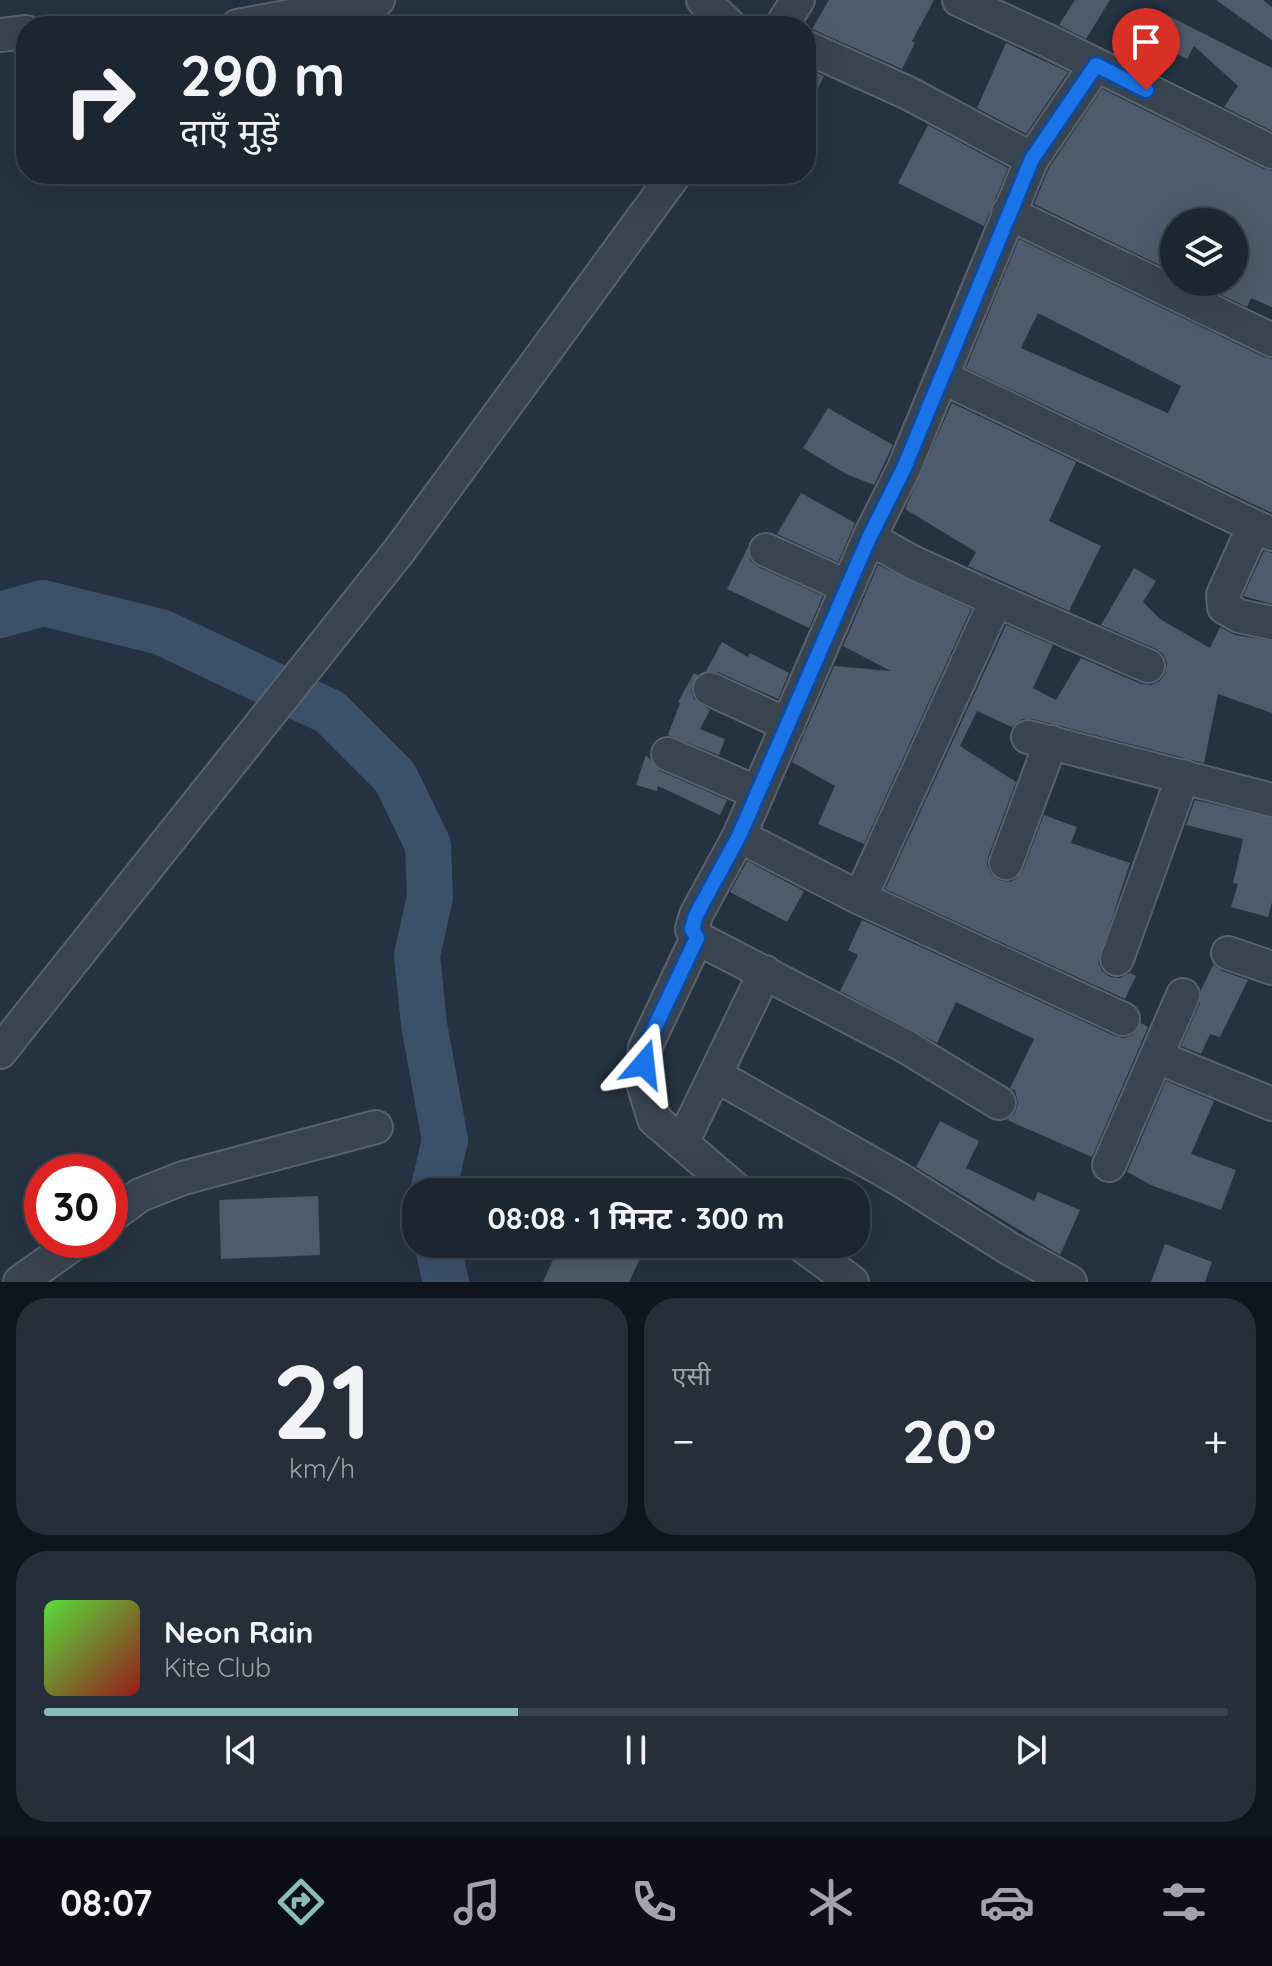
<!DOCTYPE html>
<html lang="hi">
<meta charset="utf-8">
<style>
body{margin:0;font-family:Quicksand,"Noto Sans Devanagari",sans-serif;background:#252e39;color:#f1f3f6;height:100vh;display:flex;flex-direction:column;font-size:30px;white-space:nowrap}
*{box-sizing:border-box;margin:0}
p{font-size:26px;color:#a0a5ab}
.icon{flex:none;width:44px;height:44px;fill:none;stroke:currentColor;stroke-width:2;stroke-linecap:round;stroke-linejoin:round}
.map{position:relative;height:1282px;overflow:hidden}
.panel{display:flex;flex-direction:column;gap:16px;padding:16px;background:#0f151b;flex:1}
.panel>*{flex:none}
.top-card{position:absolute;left:16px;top:16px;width:800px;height:168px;border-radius:32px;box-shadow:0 8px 32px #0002,0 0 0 2px #3a434d;background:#1c2631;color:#f1f3f6;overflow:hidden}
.buttons{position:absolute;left:1160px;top:208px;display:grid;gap:16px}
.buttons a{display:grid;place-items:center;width:88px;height:88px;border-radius:50%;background:#1c2631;box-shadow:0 8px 32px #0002,0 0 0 2px #3a434d;font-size:40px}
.speed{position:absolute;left:24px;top:1154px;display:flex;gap:16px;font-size:40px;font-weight:700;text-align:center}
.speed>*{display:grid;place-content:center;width:104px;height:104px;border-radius:50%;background:#1c2631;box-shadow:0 8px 32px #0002,0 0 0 2px #3a434d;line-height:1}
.speed .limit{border:12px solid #d22;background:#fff;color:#111}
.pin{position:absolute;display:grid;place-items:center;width:68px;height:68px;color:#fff;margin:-82px -34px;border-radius:50% 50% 50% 0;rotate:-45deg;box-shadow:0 0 8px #0007}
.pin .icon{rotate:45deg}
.me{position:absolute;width:88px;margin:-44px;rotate:17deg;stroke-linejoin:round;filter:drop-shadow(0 0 6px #0008)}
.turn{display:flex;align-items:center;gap:28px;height:168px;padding:0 32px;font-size:36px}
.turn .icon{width:104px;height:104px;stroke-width:2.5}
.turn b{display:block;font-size:56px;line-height:68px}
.big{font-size:60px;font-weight:700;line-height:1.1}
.panel .widget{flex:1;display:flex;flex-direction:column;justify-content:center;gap:12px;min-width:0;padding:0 28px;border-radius:32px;background:#252e39}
.panel .dial{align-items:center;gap:0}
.dial b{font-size:104px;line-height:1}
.song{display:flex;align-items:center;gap:24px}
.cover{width:96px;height:96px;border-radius:12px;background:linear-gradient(135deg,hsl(110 70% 55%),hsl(0 70% 35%))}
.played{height:8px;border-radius:4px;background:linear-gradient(90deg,#8bbbb9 40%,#3a434d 40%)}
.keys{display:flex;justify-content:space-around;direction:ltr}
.heat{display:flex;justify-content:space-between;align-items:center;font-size:44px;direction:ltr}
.panel .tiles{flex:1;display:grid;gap:16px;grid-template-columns:1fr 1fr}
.widget:last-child{grid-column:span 2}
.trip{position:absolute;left:402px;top:1178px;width:468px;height:80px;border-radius:32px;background:#1c2631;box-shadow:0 8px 32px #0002,0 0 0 2px #3a434d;font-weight:700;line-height:80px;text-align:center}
.dock{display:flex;height:128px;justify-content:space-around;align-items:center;background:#0b0f14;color:#a0a5ab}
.dock .icon{width:56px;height:56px}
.dock .active{color:#8bbbb9}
.dock b{font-size:36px;color:#f1f3f6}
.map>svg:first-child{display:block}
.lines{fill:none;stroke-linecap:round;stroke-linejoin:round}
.river{stroke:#3b516a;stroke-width:46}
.building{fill:#4e5b6c;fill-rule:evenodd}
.minor-casing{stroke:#57626e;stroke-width:36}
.minor{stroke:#3a4450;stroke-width:32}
.route-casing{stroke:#114b97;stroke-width:20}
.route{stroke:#1a73e8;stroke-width:14}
</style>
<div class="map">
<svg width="1272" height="1282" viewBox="0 0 1272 1282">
<rect width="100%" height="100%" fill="#253241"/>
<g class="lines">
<path class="river" d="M0,615L43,603L161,632L330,712L395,777L428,845L430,897L417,955L424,1024L445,1140L433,1192
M437,1244L446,1282"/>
</g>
<path class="building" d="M829,0H934L912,41L915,43L902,69L812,29Z
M1075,0H1110L1086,39L1059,25Z
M1216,0H1263L1272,7V40Z
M1161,12L1272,68V131L1224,107L1238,86L1194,46L1187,59L1147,39Z
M1006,43L1068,72L1026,134L977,108Z
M806,68L824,76L806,114Z
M1102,89L1264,169L1272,171V307L1251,298L1247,307L1195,282H1234V222H1226L1205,212L1200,222H1174V272L1034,204L1049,168Z
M928,125L1008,168L984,226L898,183Z
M1019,239L1264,357L1272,359V513L966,368ZM1038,313L1181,386L1168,413L1021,348Z
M952,403L1076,462L1049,521L1101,546L1069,611L968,566L976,552L905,509Z
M828,408L893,445L874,485L846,474L803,448Z
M801,493L855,523L838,562L777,534Z
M748,547L750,560L758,567L823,596L809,628L727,589Z
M1264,551L1272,553V604L1243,596Z
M878,565L971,609L864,844L818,824L835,786L792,762L834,666L891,671L843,646Z
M1134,568L1156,581L1143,602L1160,619L1210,648L1220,627L1235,635L1272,641V713L1218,694L1204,763L1033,719H1022L1012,727L977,711L960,746L1016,782L988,857L987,865L991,874L999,880L1010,882L1017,878L1023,870L1044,815L1077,827L1071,843L1130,863L1098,962L1102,971L1110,977L1120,978L1130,973L1136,976L1125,999L885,889L1006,625L1053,645L1033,688L1056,700L1081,658L1141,684L1151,685L1160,681L1165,674L1167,663L1163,654L1156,649L1101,625Z
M722,642L748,657L750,653L789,673L778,699L718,672L706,671Z
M694,673L698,675L691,690L694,699L710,710L700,729L725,739L719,755L668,735L680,703L678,702Z
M646,755L660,771L727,800L720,815L658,786L657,791L636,785Z
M1195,800L1272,818V902L1268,917L1231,907L1238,884L1233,883L1243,839L1186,825Z
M747,861L804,891L787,922L730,892Z
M862,920L1115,1036L1124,1038L1133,1035L1141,1023L1148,1027L1092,1157L1007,1120L1015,1113L1018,1104L1015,1090L1010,1088L1034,1039L956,1002L937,1043L840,991L858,955L848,950Z
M1213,965L1222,971L1248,980L1220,1037L1210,1034L1201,1054L1181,1046L1200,1003L1201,990Z
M1166,1081L1214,1101L1191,1154L1236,1170L1221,1210L1153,1186L1127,1172Z
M940,1121L979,1141L966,1168L1034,1201L1038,1192L1080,1210L1060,1255L916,1167Z
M318,1196L320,1255L221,1259L219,1200Z
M560,1244H647L629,1282H543Z
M1165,1244L1212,1262L1205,1282H1151Z"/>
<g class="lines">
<g class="minor-casing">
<path id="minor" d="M703,0L730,26
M959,0L1046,40L1272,152
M237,26L378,0
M781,26L798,0
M0,35L26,32
M806,47L908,93L1032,159L904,468L869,538L912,562L996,600L860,898
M1032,159L1096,65
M1008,213L1272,340
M942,377L1254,526
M1272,534L1254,526L1223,595L1224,607L1239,616L1272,623
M869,538L739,836L696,915L692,929L697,938L905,1046L999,1103
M766,550L848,587
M996,600L1148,666
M710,689L788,725
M1028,737L1272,800
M668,754L758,793
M739,836L860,898L1123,1019
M1006,863L1051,742
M697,938L645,1048L642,1080L654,1119L739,1192
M1228,953L1272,968
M1117,959L1183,776
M0,1052L399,551L675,174
M1157,1057L1272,1104
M715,1075L899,1179L1010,1249L1070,1282
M682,1143L765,972
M1109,1165L1183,995
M110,1217L140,1195L183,1178L376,1127
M800,1244L852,1282
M20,1282L79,1240"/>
</g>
<use href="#minor" class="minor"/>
</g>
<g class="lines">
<g class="route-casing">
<path id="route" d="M644,1064L645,1048L697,938L692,929L696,915L739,836L869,538L904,468L1032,159L1096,65L1146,90"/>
</g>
<use href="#route" class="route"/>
</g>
</svg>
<div class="buttons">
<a><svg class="icon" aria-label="layers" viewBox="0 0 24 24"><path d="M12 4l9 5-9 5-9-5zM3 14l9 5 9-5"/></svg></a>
</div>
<div class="speed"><div class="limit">30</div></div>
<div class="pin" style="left:1146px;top:90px;background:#d93025"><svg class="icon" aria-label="arrive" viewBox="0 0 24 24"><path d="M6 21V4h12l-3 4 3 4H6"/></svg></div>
<svg class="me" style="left:644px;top:1064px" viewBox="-20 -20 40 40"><path d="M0-17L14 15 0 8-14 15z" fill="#1a73e8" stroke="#fff" stroke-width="4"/></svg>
<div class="trip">08:08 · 1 मिनट · 300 m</div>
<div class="top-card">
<div class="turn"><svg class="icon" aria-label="right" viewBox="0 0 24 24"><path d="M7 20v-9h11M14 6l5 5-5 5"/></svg><div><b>290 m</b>दाएँ मुड़ें</div></div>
</div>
</div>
<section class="panel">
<div class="tiles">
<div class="widget dial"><b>21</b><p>km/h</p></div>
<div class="widget"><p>एसी</p>
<div class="heat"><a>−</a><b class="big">20°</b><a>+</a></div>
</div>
<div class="widget">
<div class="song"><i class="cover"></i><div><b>Neon Rain</b><p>Kite Club</p></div></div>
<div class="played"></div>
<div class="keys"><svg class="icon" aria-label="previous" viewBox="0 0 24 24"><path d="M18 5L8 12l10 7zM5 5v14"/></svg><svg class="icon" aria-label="pause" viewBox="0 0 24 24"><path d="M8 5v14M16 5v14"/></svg><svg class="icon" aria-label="next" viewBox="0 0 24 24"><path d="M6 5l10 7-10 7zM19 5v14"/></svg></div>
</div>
</div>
</section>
<nav class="dock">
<b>08:07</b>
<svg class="icon active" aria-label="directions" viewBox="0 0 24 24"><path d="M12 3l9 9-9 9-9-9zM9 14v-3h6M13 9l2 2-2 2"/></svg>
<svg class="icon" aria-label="music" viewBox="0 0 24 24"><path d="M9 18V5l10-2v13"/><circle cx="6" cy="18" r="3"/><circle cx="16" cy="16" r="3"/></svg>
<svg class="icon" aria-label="phone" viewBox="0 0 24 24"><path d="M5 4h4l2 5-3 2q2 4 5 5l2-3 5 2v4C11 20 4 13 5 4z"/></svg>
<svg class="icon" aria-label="climate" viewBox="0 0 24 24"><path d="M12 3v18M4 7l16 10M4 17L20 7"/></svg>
<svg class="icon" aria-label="car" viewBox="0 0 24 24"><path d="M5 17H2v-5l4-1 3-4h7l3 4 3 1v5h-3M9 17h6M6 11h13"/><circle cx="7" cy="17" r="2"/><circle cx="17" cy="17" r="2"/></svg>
<svg class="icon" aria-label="filters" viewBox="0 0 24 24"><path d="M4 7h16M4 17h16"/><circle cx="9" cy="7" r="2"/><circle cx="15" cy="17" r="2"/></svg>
</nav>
